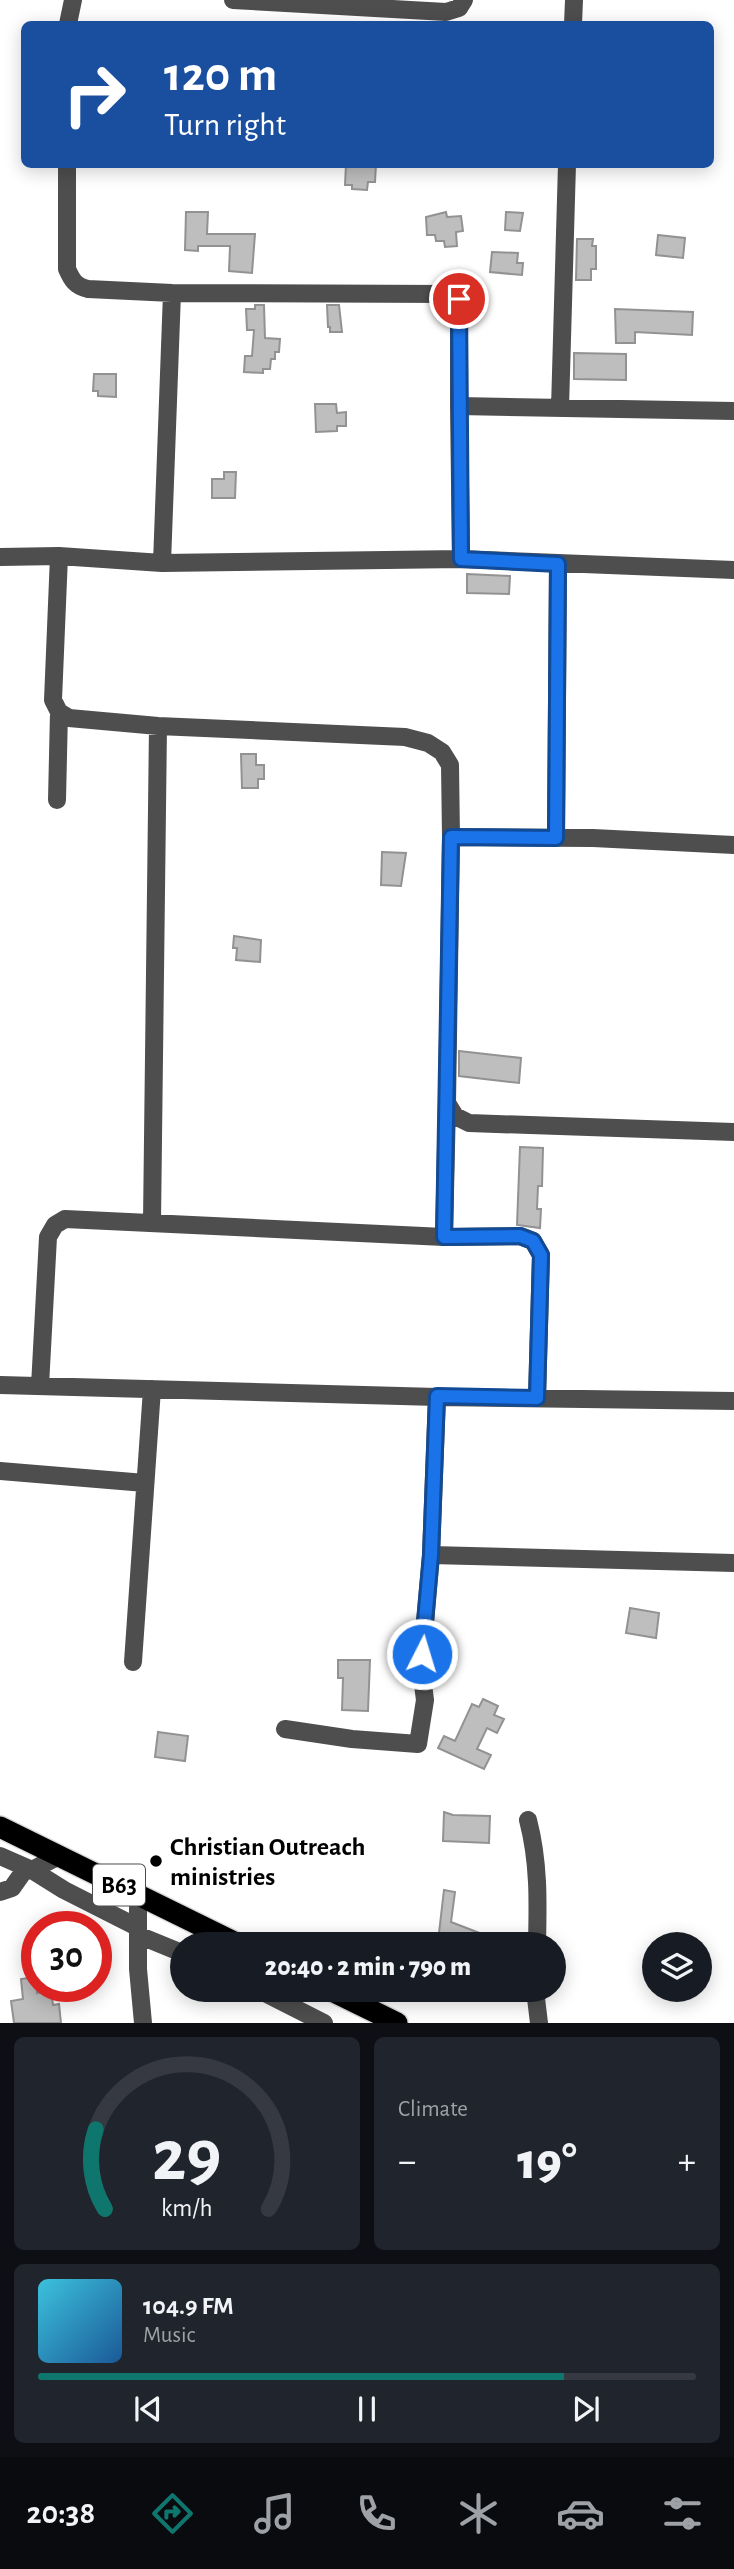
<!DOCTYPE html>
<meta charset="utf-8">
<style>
body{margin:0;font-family:"Alegreya Sans",sans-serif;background:#20242c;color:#f1f3f6;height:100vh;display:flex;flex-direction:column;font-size:26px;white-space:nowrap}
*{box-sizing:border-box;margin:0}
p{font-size:23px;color:#9ea1a6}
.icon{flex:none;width:38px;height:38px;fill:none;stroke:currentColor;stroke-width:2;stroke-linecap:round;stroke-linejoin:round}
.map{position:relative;height:2023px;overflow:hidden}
.drawer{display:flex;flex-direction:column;gap:14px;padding:14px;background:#0d0f14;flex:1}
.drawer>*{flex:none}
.banner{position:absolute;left:21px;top:21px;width:693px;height:147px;border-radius:10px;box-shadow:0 4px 18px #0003;background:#1a4fa0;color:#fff;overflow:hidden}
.controls{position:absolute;left:642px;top:1932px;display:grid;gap:14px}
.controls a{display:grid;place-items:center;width:70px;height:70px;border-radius:50%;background:#171b24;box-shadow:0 4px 18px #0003;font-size:35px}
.speed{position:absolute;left:21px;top:1911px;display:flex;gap:14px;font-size:35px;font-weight:700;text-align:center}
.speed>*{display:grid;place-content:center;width:91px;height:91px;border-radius:50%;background:#171b24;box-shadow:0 4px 18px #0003;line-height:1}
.speed .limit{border:10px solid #d22;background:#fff;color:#111}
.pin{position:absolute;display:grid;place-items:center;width:60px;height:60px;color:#fff;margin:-30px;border:4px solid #fff;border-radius:50%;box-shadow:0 2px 7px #0007}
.me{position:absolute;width:77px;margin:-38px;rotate:5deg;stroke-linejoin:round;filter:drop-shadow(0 0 5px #0008)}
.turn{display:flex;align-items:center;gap:24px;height:147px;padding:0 28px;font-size:32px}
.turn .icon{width:91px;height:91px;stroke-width:2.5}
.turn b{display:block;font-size:49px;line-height:60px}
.big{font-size:52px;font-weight:800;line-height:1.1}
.drawer .card{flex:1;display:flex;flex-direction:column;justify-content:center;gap:10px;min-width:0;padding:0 24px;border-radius:10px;background:#20242c}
.drawer .dial{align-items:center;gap:0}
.dial svg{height:182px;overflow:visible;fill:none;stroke:#363941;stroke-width:7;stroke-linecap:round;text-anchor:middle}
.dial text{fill:#f1f3f6;stroke:none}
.song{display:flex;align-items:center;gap:21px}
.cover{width:84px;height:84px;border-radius:10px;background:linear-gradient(135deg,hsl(190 70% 55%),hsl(210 70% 35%))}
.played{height:7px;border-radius:4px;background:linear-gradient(90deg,#0f766e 80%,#363941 80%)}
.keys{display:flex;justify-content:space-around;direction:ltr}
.heat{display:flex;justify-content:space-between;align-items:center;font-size:38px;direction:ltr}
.drawer .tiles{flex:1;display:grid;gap:14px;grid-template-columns:1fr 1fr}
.card:last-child{grid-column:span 2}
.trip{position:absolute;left:170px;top:1932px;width:396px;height:70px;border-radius:35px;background:#171b24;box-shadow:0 4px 18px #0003;font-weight:800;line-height:70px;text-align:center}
.tab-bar{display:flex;height:112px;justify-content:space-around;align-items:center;background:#090b0e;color:#9ea1a6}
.tab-bar .icon{width:49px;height:49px}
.tab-bar .active{color:#0f766e}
.tab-bar b{font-size:32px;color:#f1f3f6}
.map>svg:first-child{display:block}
.building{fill:#bebebe;stroke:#929292;stroke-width:2}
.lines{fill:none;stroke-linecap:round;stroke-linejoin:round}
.highway-casing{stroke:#dbdbdb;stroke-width:24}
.minor{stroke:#4e4e4e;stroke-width:18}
.highway{stroke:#000;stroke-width:21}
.route-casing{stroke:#114b97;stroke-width:18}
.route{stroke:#1a73e8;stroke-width:12}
.poi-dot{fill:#000;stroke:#fff;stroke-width:2.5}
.labels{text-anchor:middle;stroke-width:7;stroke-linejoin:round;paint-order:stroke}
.shield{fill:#fff;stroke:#4c4c4c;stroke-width:2}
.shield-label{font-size:24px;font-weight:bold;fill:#000}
.poi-label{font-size:26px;font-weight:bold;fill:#000;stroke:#fff;text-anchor:start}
</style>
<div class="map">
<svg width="734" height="2023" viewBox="0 0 734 2023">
<rect width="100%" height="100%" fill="#fff"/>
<path class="building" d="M346,164H376L375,182H368L367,190L352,189V185H345Z
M186,212H208L207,234H255L252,273L229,271L230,246H198V251L185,250Z
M446,212L447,217L461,216L463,231L456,232L457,246L445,247L444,241H436L435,235H427L426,217Z
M506,212L523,213L520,231L505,230Z
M658,235L685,238L683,258L656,255Z
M577,239H593L592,246H596V269H591V280H576Z
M492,252L518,253L517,263H523L522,275L490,272Z
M255,305H264L265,338L280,339L279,352H275V359H271L270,369H263V373L244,372L245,356H252L254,330H247L246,309H255Z
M327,305H339L342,332H330V327H328Z
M615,309L693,312L692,335L635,332V343H616Z
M574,353L626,354V380L574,379Z
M94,374H116V397L98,396V391H93Z
M315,404H336L337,413L346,412V426H337V431L316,432Z
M224,472H236L235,498H212V479H224Z
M467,574L510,576L509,594L467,593Z
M241,754H256V765H264V779H258V788H242Z
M382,852L406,853L401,886L381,885Z
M234,936L261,940L260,962L236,960L237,948H233Z
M459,1051L521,1058L519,1083L459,1076Z
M520,1147L543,1148L542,1186H538L537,1209H541L540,1228L517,1225Z
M630,1608L659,1613L656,1638L626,1633Z
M338,1660H370L368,1711L342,1710L343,1678H338Z
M483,1699L498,1706L494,1715L504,1719L497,1733L487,1728L477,1749L491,1755L484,1769L438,1748L444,1736L455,1741L472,1704L479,1707Z
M158,1732L188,1736L185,1761L155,1757Z
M444,1812L453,1815L490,1816L489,1843L443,1841Z
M444,1890L455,1892L451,1922L482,1934L481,1939L439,1933Z
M36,1977L37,1993L51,1991L53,2005L59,2004L61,2023H14L11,2001L23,1999L21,1979Z"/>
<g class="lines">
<g class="highway-casing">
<path id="highway" d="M0,1827L238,1944
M330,1990L397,2023"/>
</g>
<path class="minor" d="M233,0L446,12L459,8L464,0
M68,24L73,0
M573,24L574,0
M67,164V269C72,280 75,286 88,289L172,293L451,294L459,299V406
M560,408L567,164
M59,556L53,700L59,712L69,718L158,726L405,737L428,743L442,752L450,765L451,837L447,1103L455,1116L469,1123L734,1132
M0,557L59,556L162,563L461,559L734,570
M461,559L459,406L734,411
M162,563L172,293
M57,800L59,712
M451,837L593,838L734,845
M556,838L558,564
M152,1222L158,726
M444,1237L447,1103
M0,1385L437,1397L734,1401
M40,1386L48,1237L55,1225L65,1219L444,1237L520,1236L533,1241L541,1255L537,1398
M0,1471L145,1483
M431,1555L734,1563
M133,1662L152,1389
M285,1729L352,1739L418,1744L425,1700L421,1669L431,1555L437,1397
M528,1820C539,1862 538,1902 537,1944
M0,1856L32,1870
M59,1856L32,1870L64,1890L137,1927
M0,1892L12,1888L26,1868
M138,1895V1969L143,2023
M138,1935L182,1953
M259,1990L324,2023
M535,1990L539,2023"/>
<use href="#highway" class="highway"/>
</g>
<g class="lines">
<g class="route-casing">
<path id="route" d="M422,1654L431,1555L437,1396L537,1398L541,1255L533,1241L520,1236L444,1237L451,837L556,838L558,564L461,559L459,299"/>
</g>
<use href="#route" class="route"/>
</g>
<circle class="poi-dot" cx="156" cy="1861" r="7"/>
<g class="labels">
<rect class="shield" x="93" y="1864.5" width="52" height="41" rx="5"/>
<g class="shield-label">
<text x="119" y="1893">B63</text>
</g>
<g class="poi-label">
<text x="170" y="1855">Christian Outreach<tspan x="170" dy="30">ministries</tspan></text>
</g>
</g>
</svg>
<div class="controls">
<a><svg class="icon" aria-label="layers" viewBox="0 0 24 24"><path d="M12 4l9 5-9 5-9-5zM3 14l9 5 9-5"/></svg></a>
</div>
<div class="speed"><div class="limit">30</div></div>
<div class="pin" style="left:459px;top:299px;background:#d93025"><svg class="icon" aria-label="arrive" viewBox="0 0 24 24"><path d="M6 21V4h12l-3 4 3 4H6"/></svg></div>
<svg class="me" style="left:422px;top:1654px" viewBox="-20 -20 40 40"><circle r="17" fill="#1a73e8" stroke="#fff" stroke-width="3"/><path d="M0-11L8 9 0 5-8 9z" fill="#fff"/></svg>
<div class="trip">20:40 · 2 min · 790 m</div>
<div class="banner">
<div class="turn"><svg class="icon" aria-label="right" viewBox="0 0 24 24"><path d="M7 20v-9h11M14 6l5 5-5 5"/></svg><div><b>120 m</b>Turn right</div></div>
</div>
</div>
<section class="drawer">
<div class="tiles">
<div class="card dial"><svg viewBox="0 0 100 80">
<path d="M14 69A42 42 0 1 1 86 69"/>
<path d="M14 69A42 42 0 0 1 10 34" stroke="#0f766e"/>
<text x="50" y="56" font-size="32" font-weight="700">29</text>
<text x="50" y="72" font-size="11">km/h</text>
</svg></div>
<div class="card"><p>Climate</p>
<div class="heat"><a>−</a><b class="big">19°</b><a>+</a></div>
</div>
<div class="card">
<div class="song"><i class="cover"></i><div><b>104.9 FM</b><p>Music</p></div></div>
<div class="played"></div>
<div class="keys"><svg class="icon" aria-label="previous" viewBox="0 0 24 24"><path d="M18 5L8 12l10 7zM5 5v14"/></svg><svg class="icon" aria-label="pause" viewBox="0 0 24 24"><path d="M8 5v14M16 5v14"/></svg><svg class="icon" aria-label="next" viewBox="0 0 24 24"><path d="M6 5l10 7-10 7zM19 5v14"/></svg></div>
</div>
</div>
</section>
<nav class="tab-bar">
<b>20:38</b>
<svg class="icon active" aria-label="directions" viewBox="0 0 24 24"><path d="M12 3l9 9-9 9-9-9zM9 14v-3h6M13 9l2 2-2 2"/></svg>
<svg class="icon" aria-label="music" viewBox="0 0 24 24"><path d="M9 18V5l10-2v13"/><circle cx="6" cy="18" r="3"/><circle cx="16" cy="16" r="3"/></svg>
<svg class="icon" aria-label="phone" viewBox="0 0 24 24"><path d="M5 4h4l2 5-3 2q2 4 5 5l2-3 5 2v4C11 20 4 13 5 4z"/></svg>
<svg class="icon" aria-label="climate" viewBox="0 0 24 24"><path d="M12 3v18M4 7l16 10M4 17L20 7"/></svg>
<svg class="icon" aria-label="car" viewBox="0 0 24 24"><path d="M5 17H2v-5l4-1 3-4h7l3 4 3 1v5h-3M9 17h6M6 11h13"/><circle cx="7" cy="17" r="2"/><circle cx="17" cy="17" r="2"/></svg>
<svg class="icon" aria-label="filters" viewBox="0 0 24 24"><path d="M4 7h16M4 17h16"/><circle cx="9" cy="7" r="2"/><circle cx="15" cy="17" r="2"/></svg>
</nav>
